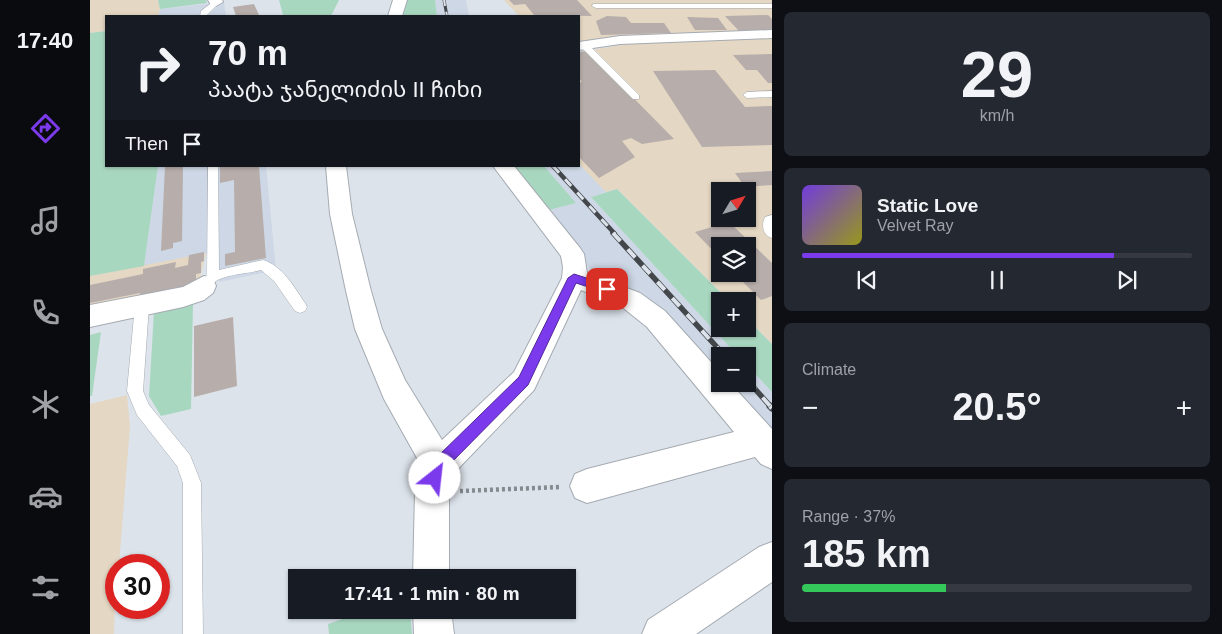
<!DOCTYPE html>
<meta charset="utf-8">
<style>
body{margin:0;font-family:Arial,"Noto Sans Georgian",sans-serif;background:#242831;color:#f1f3f6;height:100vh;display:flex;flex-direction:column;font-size:19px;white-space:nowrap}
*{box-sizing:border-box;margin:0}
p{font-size:16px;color:#9ea1a6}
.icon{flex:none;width:28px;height:28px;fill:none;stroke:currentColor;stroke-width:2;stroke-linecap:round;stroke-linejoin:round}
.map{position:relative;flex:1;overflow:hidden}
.drawer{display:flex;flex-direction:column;gap:12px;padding:12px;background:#0d0f14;width:450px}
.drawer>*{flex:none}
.hud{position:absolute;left:15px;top:15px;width:475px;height:152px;border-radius:0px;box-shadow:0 1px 4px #0004;background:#171b24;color:#f1f3f6;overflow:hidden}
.needle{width:32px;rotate:52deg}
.tools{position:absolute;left:621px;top:182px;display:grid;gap:10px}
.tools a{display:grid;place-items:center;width:45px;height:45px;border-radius:0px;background:#171b24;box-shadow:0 1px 4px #0004;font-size:25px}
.speed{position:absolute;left:15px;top:554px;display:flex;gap:10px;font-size:25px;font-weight:700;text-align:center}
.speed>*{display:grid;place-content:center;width:65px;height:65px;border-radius:50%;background:#171b24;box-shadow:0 1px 4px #0004;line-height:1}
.speed .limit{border:8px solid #d22;background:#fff;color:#111}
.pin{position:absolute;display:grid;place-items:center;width:42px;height:42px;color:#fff;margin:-21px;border-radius:10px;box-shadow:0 2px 8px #0006}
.me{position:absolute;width:55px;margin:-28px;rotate:29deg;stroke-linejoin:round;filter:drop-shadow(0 0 4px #0008)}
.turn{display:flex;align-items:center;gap:18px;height:105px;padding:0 20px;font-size:22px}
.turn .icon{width:65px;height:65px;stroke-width:2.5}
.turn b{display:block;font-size:35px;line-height:42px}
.then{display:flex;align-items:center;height:48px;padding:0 20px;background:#0003;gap:10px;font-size:19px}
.big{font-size:38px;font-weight:700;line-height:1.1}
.drawer .card{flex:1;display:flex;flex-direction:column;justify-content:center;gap:8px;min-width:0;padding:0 18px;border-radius:8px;background:#242831}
.drawer .dial{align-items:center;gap:0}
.dial b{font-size:65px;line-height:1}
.song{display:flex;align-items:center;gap:15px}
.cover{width:60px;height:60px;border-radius:8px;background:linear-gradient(135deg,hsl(260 70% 55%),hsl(60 70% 35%))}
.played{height:5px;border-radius:2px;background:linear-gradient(90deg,#7c3aed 80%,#363941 80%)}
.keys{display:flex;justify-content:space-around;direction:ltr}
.heat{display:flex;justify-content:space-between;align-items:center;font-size:28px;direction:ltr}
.charge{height:8px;border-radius:4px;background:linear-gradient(90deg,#34c759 37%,#363941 0)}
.trip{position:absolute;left:198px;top:569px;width:288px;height:50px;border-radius:0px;background:#171b24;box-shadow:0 1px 4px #0004;font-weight:700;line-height:50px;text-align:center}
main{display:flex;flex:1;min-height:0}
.tab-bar{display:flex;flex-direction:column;width:90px;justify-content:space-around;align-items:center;background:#090b0e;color:#9ea1a6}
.tab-bar .icon{width:35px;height:35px}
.tab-bar .on{color:#7c3aed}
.tab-bar b{font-size:22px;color:#f1f3f6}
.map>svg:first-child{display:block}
.built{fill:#cdd7e5}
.industrial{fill:#e4d7c3;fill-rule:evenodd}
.green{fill:#a8d7c0}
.building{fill:#b7adaa}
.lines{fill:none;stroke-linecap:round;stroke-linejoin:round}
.service-casing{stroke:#a5abb2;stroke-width:1}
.minor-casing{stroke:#a5abb2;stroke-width:2}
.path{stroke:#858a8f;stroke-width:4.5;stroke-dasharray:3 3;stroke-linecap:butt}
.service{fill:#fff;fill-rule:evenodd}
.minor{fill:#fff;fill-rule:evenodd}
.rail-far3-casing{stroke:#43464a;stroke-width:3}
.rail-far2-casing{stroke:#43464a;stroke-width:4.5}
.rail-far1-casing{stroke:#43464a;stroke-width:5.5}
.rail-casing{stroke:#43464a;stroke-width:7}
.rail-far3{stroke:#dde3eb;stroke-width:2;stroke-dasharray:6;stroke-linecap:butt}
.rail-far2{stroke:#dde3eb;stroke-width:3;stroke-dasharray:9;stroke-linecap:butt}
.rail-far1{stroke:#dde3eb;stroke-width:4;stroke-dasharray:11;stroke-linecap:butt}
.rail{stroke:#dde3eb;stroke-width:5;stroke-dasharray:14;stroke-linecap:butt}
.route{fill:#7c3aed;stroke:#51269a}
</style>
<main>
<nav class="tab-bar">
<b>17:40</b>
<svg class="icon on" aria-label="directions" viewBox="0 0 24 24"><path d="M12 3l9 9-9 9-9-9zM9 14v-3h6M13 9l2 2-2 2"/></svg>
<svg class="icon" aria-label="music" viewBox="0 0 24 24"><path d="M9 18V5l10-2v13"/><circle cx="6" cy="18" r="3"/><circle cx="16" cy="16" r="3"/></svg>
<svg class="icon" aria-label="phone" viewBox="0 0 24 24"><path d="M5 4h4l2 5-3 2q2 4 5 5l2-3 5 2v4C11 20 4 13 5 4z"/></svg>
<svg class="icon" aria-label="climate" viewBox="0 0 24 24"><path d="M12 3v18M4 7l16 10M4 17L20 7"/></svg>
<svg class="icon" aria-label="car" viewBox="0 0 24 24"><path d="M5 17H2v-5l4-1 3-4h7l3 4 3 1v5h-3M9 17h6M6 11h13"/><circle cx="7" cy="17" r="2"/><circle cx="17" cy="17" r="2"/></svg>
<svg class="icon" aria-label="filters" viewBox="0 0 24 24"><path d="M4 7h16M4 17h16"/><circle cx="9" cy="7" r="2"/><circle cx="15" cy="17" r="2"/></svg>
</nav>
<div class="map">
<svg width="682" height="634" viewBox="0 0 682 634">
<rect width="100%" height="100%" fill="#dde3eb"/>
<path class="built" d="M345,0H376L379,16H347Z
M134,2L136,16H68L70,9Z
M489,164L516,192L501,197L648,356H630V381L552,300L501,271L459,210L486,203L454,166H489Z
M68,166H176L186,270L129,282L127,251L54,266Z
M658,366L682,392V440L633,384H658Z"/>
<path class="industrial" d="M0,0H68L70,9L68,16H16V31L0,33Z
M414,0H682V32L533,37L489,44V16H429Z
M682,38V344L658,320V301H639L527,189L516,192L489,164V52L544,43ZM630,191H658V219H630ZM630,246H658V274H630Z
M116,253L108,287L0,311V276Z
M37,395L40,426L29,565H26L24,634H0V404Z"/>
<path class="green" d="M68,0H116L117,3L70,9Z
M189,0H249L241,16H186L193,15Z
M315,0H345L347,16H311L310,12Z
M16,31V166H68L54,266L0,276V33Z
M423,166H454L486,203L459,210Z
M527,189L639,301H630V329H658V320L682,344V392L658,366V356H648L501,197Z
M103,303L101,409L71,416L59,396L64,311Z
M11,332L2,396H0V335Z
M279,610H320L322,634H239L238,624Z"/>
<path class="building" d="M419,0H487L502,16L444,15L435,4L424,5Z
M164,4L169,15L146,16L143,7Z
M678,15L682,19V30L649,31L635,16Z
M517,16L536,17L541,23H574L581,33L511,35L506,21Z
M597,17L628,18L637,30H605Z
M497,51L584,139L552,144L541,138L532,141L545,157L509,178L489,157V83L492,82L489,78V52Z
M682,54V83H678L667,70H656L643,55Z
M625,70L655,107L682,106V145L612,147L563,71Z
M75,166H93L92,241L83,243V248L71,251Z
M130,166H169L176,258L135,266V254L145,252L144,180L130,183Z
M682,171V185L655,187L645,173Z
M639,222L682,263V296L671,300L645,274H658V246H630V258L605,232Z
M114,252V261L111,262V273L106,274V288L49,300L50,293L0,303V285L53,274V269L86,262L85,268L98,265L99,255Z
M143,317L147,386L104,397V326Z"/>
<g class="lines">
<g class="service-casing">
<path id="service" d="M124,1L130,2L116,16H110L111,11Z
M503,4H682V8H506L502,6Z
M491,43H497L549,95V99H543L491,47Z
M682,91V97L657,98L653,95L657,92Z
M118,166H128L129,270L173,260C193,266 204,287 215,303L217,307L215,311L210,313L205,311L184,281L171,270C160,273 134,275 126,281C120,286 119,293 109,290L107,286L117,275Z
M682,215V238C673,236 671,225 675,217Z
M52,300L57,301L59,305L53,391L59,405L100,455L111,483L113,634H93V483L87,466L47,415L37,391L45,305L47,301Z"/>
</g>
<g class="minor-casing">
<path id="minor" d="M118,0H132L133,2L126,6L121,5Z
M303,0H317L312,16H298Z
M682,30V38L530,44L489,50V42L530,36Z
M236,166H256L262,214L281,291L292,329L315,380L352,440L424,372L472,278L473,267L471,256L403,166H424L490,248L494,254L497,273L550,293L575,311L630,372V384H641L682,429V469L671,464L665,457L497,503L485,498L480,486L485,474L497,469L644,432L557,327L532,307L491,290L444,390L363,474L359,492V578H323L325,492L332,467L294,399L265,329L256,291L240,214Z
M114,276L123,279L126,286L123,293L114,300L93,307L0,327V305L93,287Z
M682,542V582L606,634H552L558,620L669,547Z
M323,610H361L364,634H324Z"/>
</g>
<path class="path" d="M370,491L471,487"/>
<use href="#service" class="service"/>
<use href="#minor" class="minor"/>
<g class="rail-far3-casing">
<path id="rail-far3" d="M354,0L357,16"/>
</g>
<g class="rail-far2-casing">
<path id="rail-far2" d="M463,166L525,234"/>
</g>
<g class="rail-far1-casing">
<path id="rail-far1" d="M523,233L635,356
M658,381L681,407"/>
</g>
<g class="rail-casing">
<path id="rail" d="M680,406L682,408"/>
</g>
<use href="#rail-far3" class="rail-far3"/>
<use href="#rail-far2" class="rail-far2"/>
<use href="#rail-far1" class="rail-far1"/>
<use href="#rail" class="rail"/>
</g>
<path class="route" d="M484,274L521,286L522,289L517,293L486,283L438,385L355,469L350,484L345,486L340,484L338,478L344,460L429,377L478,278Z"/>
</svg>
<div class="tools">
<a><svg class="needle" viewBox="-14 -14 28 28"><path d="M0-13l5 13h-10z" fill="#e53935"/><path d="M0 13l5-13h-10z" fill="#9ea1a6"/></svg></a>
<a><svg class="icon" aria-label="layers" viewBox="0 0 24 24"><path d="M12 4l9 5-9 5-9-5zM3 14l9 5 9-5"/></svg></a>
<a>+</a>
<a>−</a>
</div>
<div class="speed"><div class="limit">30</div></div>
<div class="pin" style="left:517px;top:289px;background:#d93025"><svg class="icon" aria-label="arrive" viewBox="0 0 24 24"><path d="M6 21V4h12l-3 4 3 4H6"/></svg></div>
<svg class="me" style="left:345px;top:478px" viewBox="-20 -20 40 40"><circle r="19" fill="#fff"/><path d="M0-13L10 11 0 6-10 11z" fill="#7c3aed"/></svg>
<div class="trip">17:41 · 1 min · 80 m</div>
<div class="hud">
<div class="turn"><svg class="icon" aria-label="right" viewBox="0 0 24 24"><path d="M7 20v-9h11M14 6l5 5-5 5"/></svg><div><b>70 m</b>პაატა ჯანელიძის II ჩიხი</div></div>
<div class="then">Then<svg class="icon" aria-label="arrive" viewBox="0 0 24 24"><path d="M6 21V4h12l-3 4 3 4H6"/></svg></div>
</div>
</div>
<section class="drawer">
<div class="card dial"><b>29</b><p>km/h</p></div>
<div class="card">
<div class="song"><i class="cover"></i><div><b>Static Love</b><p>Velvet Ray</p></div></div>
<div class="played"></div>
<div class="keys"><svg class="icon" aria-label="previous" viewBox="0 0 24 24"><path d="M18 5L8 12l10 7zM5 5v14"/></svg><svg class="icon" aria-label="pause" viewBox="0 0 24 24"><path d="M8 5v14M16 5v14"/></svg><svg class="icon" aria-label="next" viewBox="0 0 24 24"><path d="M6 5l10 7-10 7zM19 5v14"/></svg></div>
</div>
<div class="card"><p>Climate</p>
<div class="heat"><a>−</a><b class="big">20.5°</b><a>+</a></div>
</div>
<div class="card"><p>Range · 37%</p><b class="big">185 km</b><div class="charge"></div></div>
</section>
</main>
